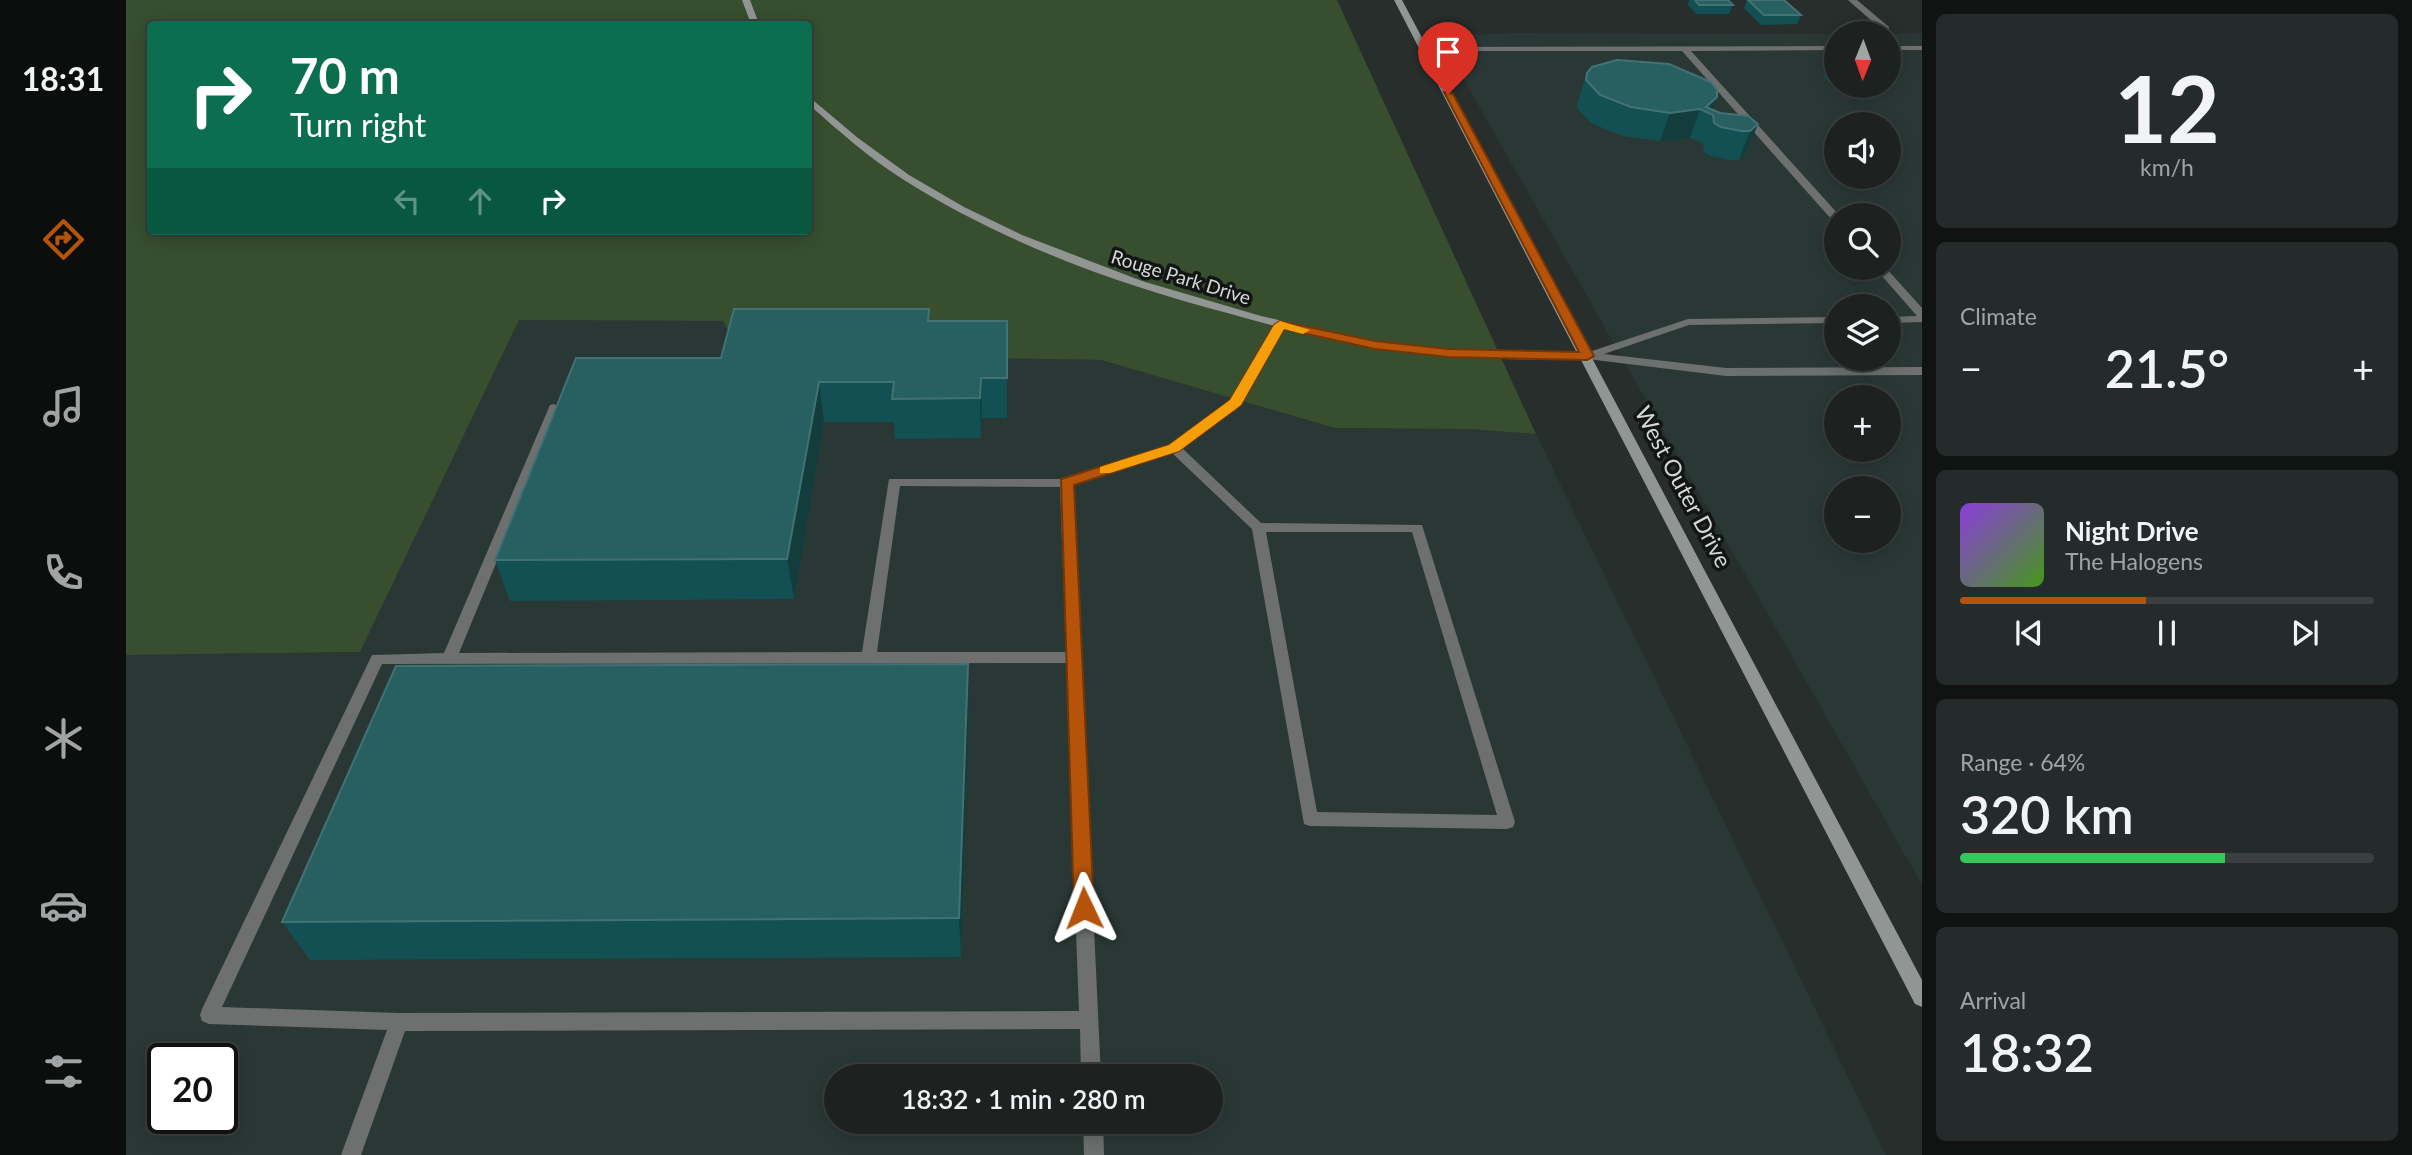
<!DOCTYPE html>
<meta charset="utf-8">
<style>
body{margin:0;font-family:Lato,sans-serif;background:#252a2a;color:#f1f3f6;height:100vh;display:flex;flex-direction:column;font-size:26px;white-space:nowrap}
*{box-sizing:border-box;margin:0}
p{font-size:23px;color:#a0a4a5}
.icon{flex:none;width:38px;height:38px;fill:none;stroke:currentColor;stroke-width:2;stroke-linecap:round;stroke-linejoin:round}
.map{position:relative;flex:1;overflow:hidden}
.side{display:flex;flex-direction:column;gap:14px;padding:14px;background:#101312;width:490px}
.side>*{flex:none}
.top-card{position:absolute;left:21px;top:21px;width:665px;height:214px;border-radius:7px;box-shadow:0 4px 18px #0003,0 0 0 2px #3b3f3f;background:#0b6e4f;color:#fff;overflow:hidden}
.needle{width:46px;rotate:181deg}
.tools{position:absolute;left:1698px;top:21px;display:grid;gap:14px}
.tools a{display:grid;place-items:center;width:77px;height:77px;border-radius:50%;background:#1d2221;box-shadow:0 4px 18px #0003,0 0 0 2px #3b3f3f;font-size:35px}
.speed{position:absolute;left:21px;top:1043px;display:flex;gap:14px;font-size:35px;font-weight:700;text-align:center}
.speed>*{display:grid;place-content:center;width:91px;height:91px;border-radius:50%;background:#1d2221;box-shadow:0 4px 18px #0003,0 0 0 2px #3b3f3f;line-height:1}
.speed .limit{border:4px solid #111;border-radius:10px;background:#fff;color:#111}
.pin{position:absolute;display:grid;place-items:center;width:60px;height:60px;color:#fff;margin:-72px -30px;border-radius:50% 50% 50% 0;rotate:-45deg;box-shadow:0 0 7px #0007}
.pin .icon{rotate:45deg}
.me{position:absolute;width:77px;margin:-38px;rotate:358deg;stroke-linejoin:round;filter:drop-shadow(0 0 5px #0008)}
.turn{display:flex;align-items:center;gap:24px;height:147px;padding:0 28px;font-size:32px}
.turn .icon{width:91px;height:91px;stroke-width:2.5}
.turn b{display:block;font-size:49px;line-height:60px}
.lanes{display:flex;align-items:center;height:66px;padding:0 28px;background:#0003;justify-content:center;gap:35px;direction:ltr}
.lanes .off{opacity:.35}
.big{font-size:52px;font-weight:600;line-height:1.1}
.side .tile{flex:1;display:flex;flex-direction:column;justify-content:center;gap:10px;min-width:0;padding:0 24px;border-radius:10px;background:#252a2a}
.side .dial{align-items:center;gap:0}
.dial b{font-size:91px;line-height:1}
.song{display:flex;align-items:center;gap:21px}
.cover{width:84px;height:84px;border-radius:10px;background:linear-gradient(135deg,hsl(270 70% 55%),hsl(100 70% 35%))}
.played{height:7px;border-radius:4px;background:linear-gradient(90deg,#b45309 45%,#3b3f3f 45%)}
.keys{display:flex;justify-content:space-around;direction:ltr}
.heat{display:flex;justify-content:space-between;align-items:center;font-size:38px;direction:ltr}
.charge{height:10px;border-radius:5px;background:linear-gradient(90deg,#34c759 64%,#3b3f3f 0)}
.trip{position:absolute;left:698px;top:1064px;width:399px;height:70px;border-radius:35px;background:#1d2221;box-shadow:0 4px 18px #0003,0 0 0 2px #3b3f3f;font-weight:600;line-height:70px;text-align:center}
main{display:flex;flex:1;min-height:0}
.tabs{display:flex;flex-direction:column;width:126px;justify-content:space-around;align-items:center;background:#0c0e0d;color:#a0a4a5}
.tabs .icon{width:49px;height:49px}
.tabs .on{color:#b45309}
.tabs b{font-size:32px;color:#f1f3f6}
.map>svg:first-child{display:block}
.built{fill:#2a3835;fill-rule:evenodd}
.green{fill:#374f2e;fill-rule:evenodd}
.lines{fill:none;stroke-linecap:round;stroke-linejoin:round}
.lane{fill:#6d706e;fill-rule:evenodd}
.street{fill:#6d706e;fill-rule:evenodd}
.secondary{fill:#919593;fill-rule:evenodd}
.wall{fill:#135053}
.shaded-wall{fill:#133c3d}
.building{fill:#285f61;stroke:#437274;stroke-width:2}
.route{fill:#b45309;stroke:#753606;stroke-width:2}
.slow{fill:#f59e0b}
.labels{text-anchor:middle;stroke-width:7;stroke-linejoin:round;paint-order:stroke}
.far-street-label{font-size:19px;fill:#d4d8d7;stroke:#121514}
.street-label{font-size:23px;fill:#d4d8d7;stroke:#121514}
</style>
<main>
<nav class="tabs">
<b>18:31</b>
<svg class="icon on" aria-label="directions" viewBox="0 0 24 24"><path d="M12 3l9 9-9 9-9-9zM9 14v-3h6M13 9l2 2-2 2"/></svg>
<svg class="icon" aria-label="music" viewBox="0 0 24 24"><path d="M9 18V5l10-2v13"/><circle cx="6" cy="18" r="3"/><circle cx="16" cy="16" r="3"/></svg>
<svg class="icon" aria-label="phone" viewBox="0 0 24 24"><path d="M5 4h4l2 5-3 2q2 4 5 5l2-3 5 2v4C11 20 4 13 5 4z"/></svg>
<svg class="icon" aria-label="climate" viewBox="0 0 24 24"><path d="M12 3v18M4 7l16 10M4 17L20 7"/></svg>
<svg class="icon" aria-label="car" viewBox="0 0 24 24"><path d="M5 17H2v-5l4-1 3-4h7l3 4 3 1v5h-3M9 17h6M6 11h13"/><circle cx="7" cy="17" r="2"/><circle cx="17" cy="17" r="2"/></svg>
<svg class="icon" aria-label="filters" viewBox="0 0 24 24"><path d="M4 7h16M4 17h16"/><circle cx="9" cy="7" r="2"/><circle cx="15" cy="17" r="2"/></svg>
</nav>
<div class="map">
<svg width="1796" height="1155" viewBox="0 0 1796 1155">
<rect width="100%" height="100%" fill="#272e2c"/>
<path class="built" d="M1385,33L1710,34V86H1762V34L1796,33V885L1313,36ZM1710,124H1762V177H1710ZM1710,215H1762V268H1710ZM1710,306H1762V359H1710ZM1710,397H1762V450H1710ZM1710,488H1762V541H1710Z
M393,320L597,321L810,357L975,360L1209,428L1342,429L1410,434L1760,1155H0V655L234,652ZM37,1059H96V1118H37ZM710,1076H1085V1122H710Z"/>
<path class="green" d="M0,0H1211L1410,434L1342,429L1209,428L975,360L809,357L610,346L597,321L393,320L234,652L0,655ZM24,24H682V231H24Z"/>
<g class="lines">
<path class="lane" d="M1710,46V50L1565,51L1713,215H1710V221L1706,220L1556,51H1298L1294,49L1298,47Z
M1762,46H1796V50H1762Z
M1749,268H1760L1796,308V322L1762,323V317L1791,316Z
M1710,317V323L1563,325L1478,354L1600,368L1796,367V375L1600,376L1461,359L1455,356L1457,354L1562,319Z
M1154,322L1160,325L1114,405L1056,448L1135,523L1296,525L1389,822L1387,827L1381,829L1184,826L1178,824L1126,529L1046,453L947,485L975,1076H955L954,1029L279,1031L235,1155H215L261,1030L83,1024L76,1021L74,1015L76,1009L246,655L318,653L424,405L428,404L434,408L333,653L736,652L763,479H939L1044,445L1105,400L1148,325ZM774,486L934,487L940,652H751ZM1140,532H1286L1371,815L1191,812ZM940,663L953,1011L273,1013L96,1007L256,664Z
M957,1122H977L978,1155H958Z"/>
<path class="street" d="M1722,0H1731L1763,27V31H1757Z"/>
<path class="secondary" d="M616,0H624L633,24H625Z
M1268,0H1276L1796,980V1007L1789,1004L1455,360C1386,360 1317,358 1249,348C1200,341 1152,327 1105,314C990,284 878,243 778,180C743,158 713,131 682,104V96L732,138L783,175L838,207L896,235L1016,281L1135,316L1235,339L1329,350L1451,353Z"/>
</g>
<path class="wall" d="M1563,0H1602L1607,5L1603,14H1570L1562,5Z
M1621,0H1658L1675,15L1671,24L1635,25L1618,8Z
M1702,67H1710V83H1704L1697,77Z
M1461,73L1586,110L1632,124L1620,153L1613,160H1604L1584,156L1578,152L1577,143L1564,138L1534,141L1496,136L1465,123L1451,108L1452,101Z
M803,321H881V418H856L855,438L769,439L768,422H698L668,599L384,601L369,560L595,358Z
M842,664L843,705L835,957L184,960L156,922Z"/>
<path class="shaded-wall" d="M1591,97L1585,114L1580,107Z
M1574,109L1564,138L1534,141L1544,113Z
M1632,124L1620,153L1613,160L1624,131Z
M855,378L856,418L855,438L854,398Z
M693,382L698,422L668,599L661,559Z
M842,664L843,705L835,957L833,918Z"/>
<path class="building" d="M1569,0H1602L1607,5H1573Z
M1622,0H1658L1675,15H1638Z
M1491,60L1543,64L1585,82L1591,90V97L1580,107L1594,113L1622,116L1632,124L1624,131H1615L1595,127L1588,123L1587,115L1574,109L1544,113L1505,107L1474,95L1460,80L1461,73L1466,67Z
M1702,67H1710V73H1708Z
M608,309H803L802,321H881V378H855L854,398L766,399L768,382H693L661,559L369,560L450,358H595Z
M842,664L833,918L156,922L270,666Z"/>
<path class="route" d="M1318,92L1327,94L1468,356L1461,360L1322,357L1249,349L1158,329L1115,405L1053,451L948,485L968,908L965,914L958,917L951,914L948,908L935,479L1043,445L1104,400L1148,325L1154,321L1249,341L1322,349L1453,352Z"/>
<path class="slow" d="M1154,321L1184,330L1177,334L1158,329L1115,405L1053,451L984,473H974V467L1043,445L1104,400L1148,325Z"/>
<g class="labels">
<g class="far-street-label">
<text transform="translate(1055 277) rotate(17)" y="7">Rouge Park Drive</text>
</g>
<g class="street-label">
<text transform="translate(1557 487) rotate(62)" y="8">West Outer Drive</text>
</g>
</g>
</svg>
<div class="tools">
<a><svg class="needle" viewBox="-14 -14 28 28"><path d="M0-13l5 13h-10z" fill="#e53935"/><path d="M0 13l5-13h-10z" fill="#a0a4a5"/></svg></a>
<a><svg class="icon" aria-label="sound" viewBox="0 0 24 24"><path d="M4 9h4l5-4v14l-5-4H4zM17 9q2 3 0 6"/></svg></a>
<a><svg class="icon" aria-label="search" viewBox="0 0 24 24"><circle cx="10" cy="10" r="6"/><path d="M15 15l6 6"/></svg></a>
<a><svg class="icon" aria-label="layers" viewBox="0 0 24 24"><path d="M12 4l9 5-9 5-9-5zM3 14l9 5 9-5"/></svg></a>
<a>+</a>
<a>−</a>
</div>
<div class="speed"><div class="limit">20</div></div>
<div class="pin" style="left:1322px;top:94px;background:#d93025"><svg class="icon" aria-label="arrive" viewBox="0 0 24 24"><path d="M6 21V4h12l-3 4 3 4H6"/></svg></div>
<svg class="me" style="left:958px;top:908px" viewBox="-20 -20 40 40"><path d="M0-17L14 15 0 8-14 15z" fill="#b45309" stroke="#fff" stroke-width="4"/></svg>
<div class="trip">18:32 · 1 min · 280 m</div>
<div class="top-card">
<div class="turn"><svg class="icon" aria-label="right" viewBox="0 0 24 24"><path d="M7 20v-9h11M14 6l5 5-5 5"/></svg><div><b>70 m</b>Turn right</div></div>
<div class="lanes"><svg class="icon off" aria-label="left" viewBox="0 0 24 24"><path d="M17 20v-9H6M10 6l-5 5 5 5"/></svg><svg class="icon off" aria-label="ahead" viewBox="0 0 24 24"><path d="M12 20V5M6 11l6-6 6 6"/></svg><svg class="icon" aria-label="right" viewBox="0 0 24 24"><path d="M7 20v-9h11M14 6l5 5-5 5"/></svg></div>
</div>
</div>
<section class="side">
<div class="tile dial"><b>12</b><p>km/h</p></div>
<div class="tile"><p>Climate</p>
<div class="heat"><a>−</a><b class="big">21.5°</b><a>+</a></div>
</div>
<div class="tile">
<div class="song"><i class="cover"></i><div><b>Night Drive</b><p>The Halogens</p></div></div>
<div class="played"></div>
<div class="keys"><svg class="icon" aria-label="previous" viewBox="0 0 24 24"><path d="M18 5L8 12l10 7zM5 5v14"/></svg><svg class="icon" aria-label="pause" viewBox="0 0 24 24"><path d="M8 5v14M16 5v14"/></svg><svg class="icon" aria-label="next" viewBox="0 0 24 24"><path d="M6 5l10 7-10 7zM19 5v14"/></svg></div>
</div>
<div class="tile"><p>Range · 64%</p><b class="big">320 km</b><div class="charge"></div></div>
<div class="tile"><p>Arrival</p><b class="big">18:32</b></div>
</section>
</main>
